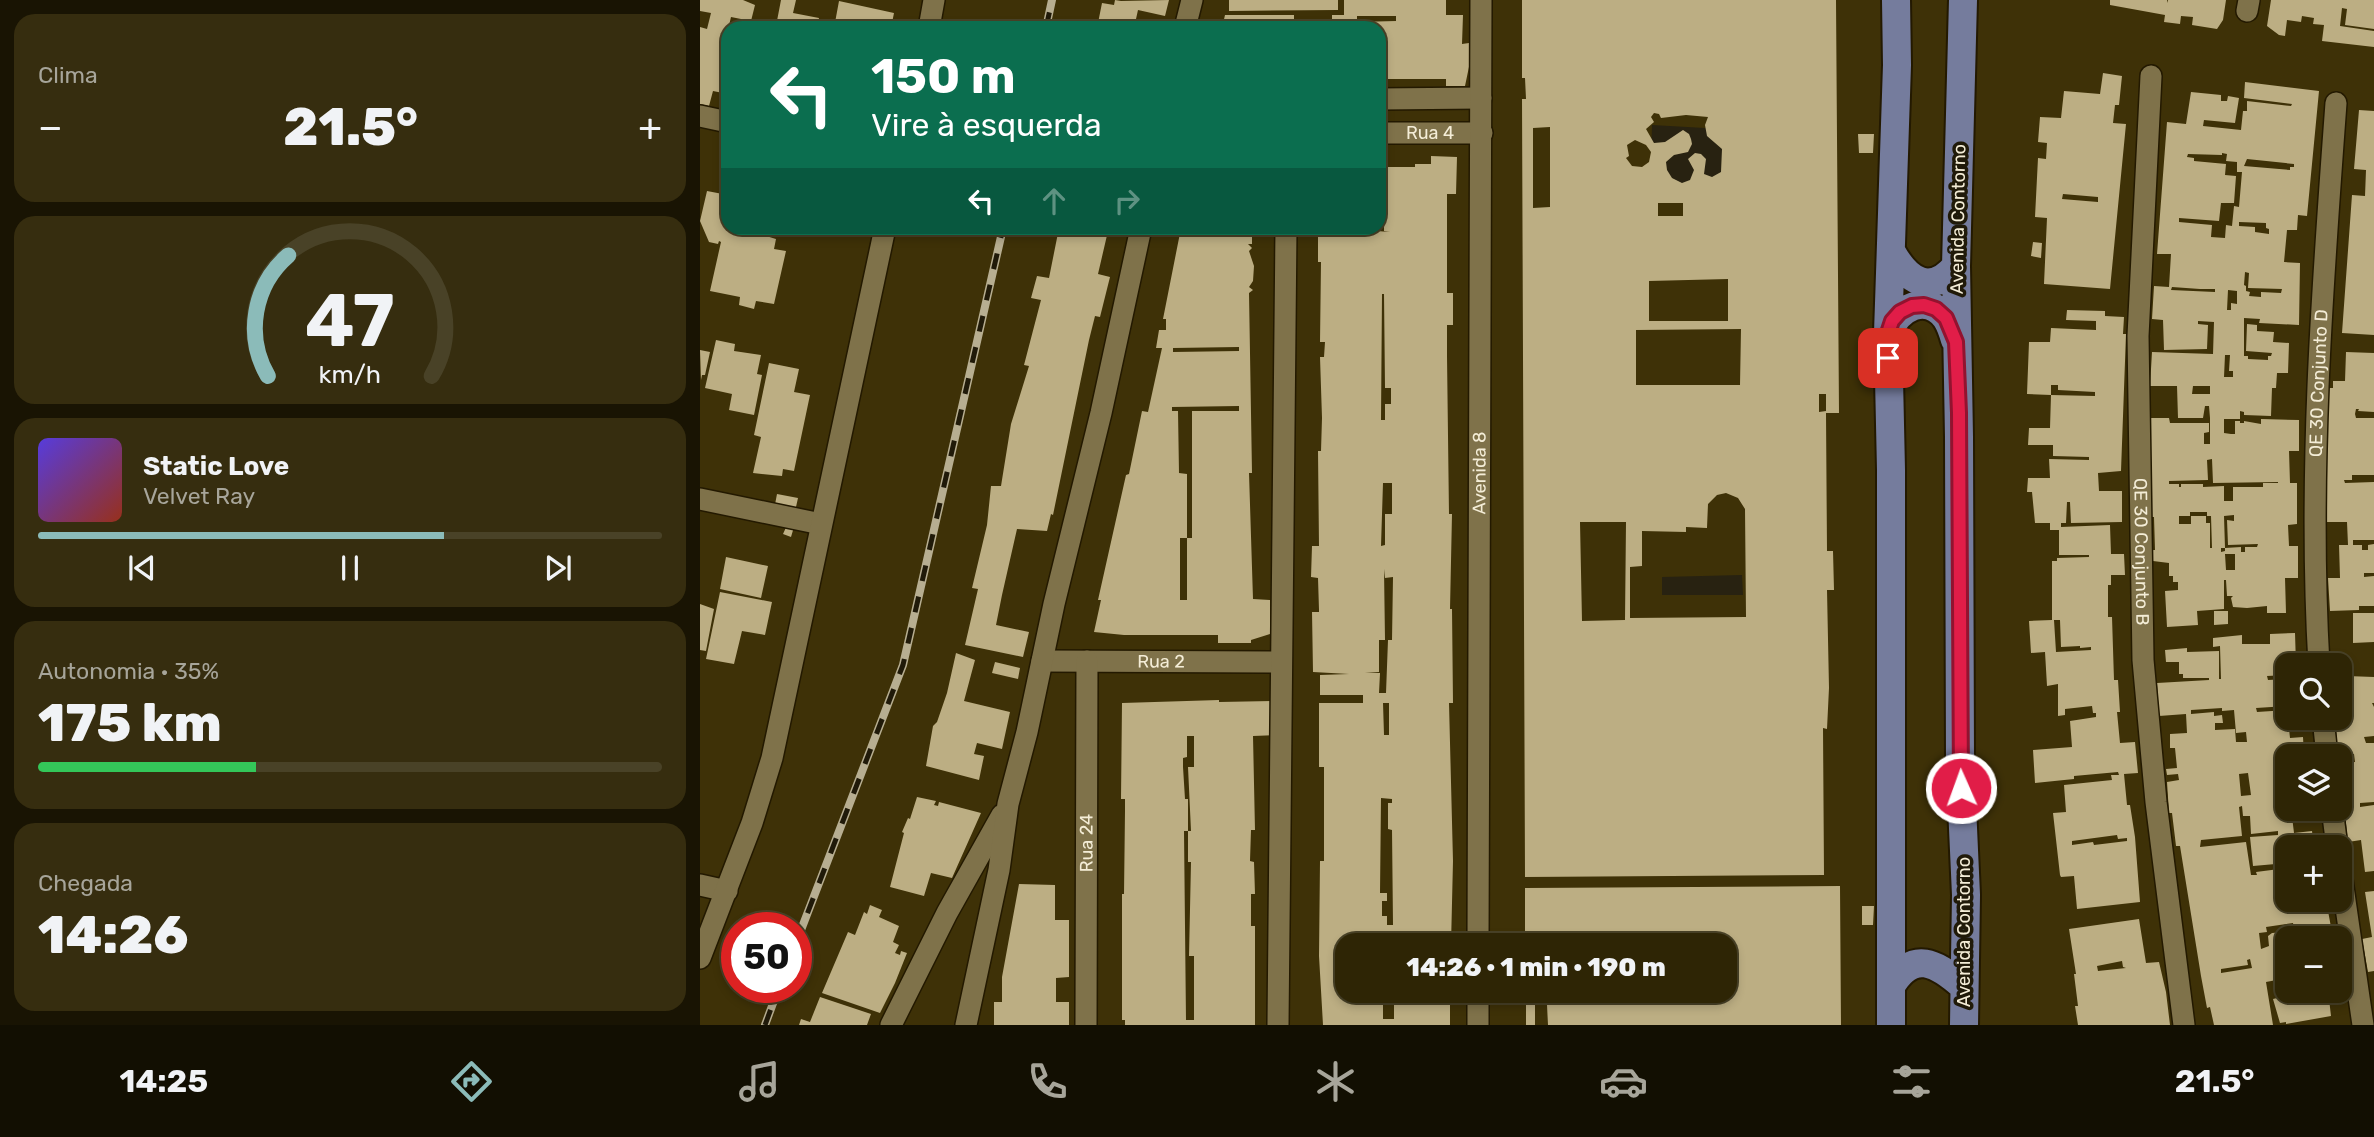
<!DOCTYPE html>
<html lang="pt">
<meta charset="utf-8">
<style>
body{margin:0;font-family:Rubik,sans-serif;background:#362d0f;color:#f1f3f6;height:100vh;display:flex;flex-direction:column;font-size:26px;white-space:nowrap}
*{box-sizing:border-box;margin:0}
p{font-size:23px;color:#a7a59a}
.icon{flex:none;width:38px;height:38px;fill:none;stroke:currentColor;stroke-width:2;stroke-linecap:round;stroke-linejoin:round}
.map{position:relative;flex:1;overflow:hidden}
.panel{display:flex;flex-direction:column;gap:14px;padding:14px;background:#191403;width:700px}
.panel>*{flex:none}
.top-card{position:absolute;left:21px;top:21px;width:665px;height:214px;border-radius:21px;box-shadow:0 4px 10px #0003,0 0 0 2px #494227;background:#0b6e4f;color:#fff;overflow:hidden}
.tools{position:absolute;left:1575px;top:653px;display:grid;gap:14px}
.tools a{display:grid;place-items:center;width:77px;height:77px;border-radius:14px;background:#2e2505;box-shadow:0 4px 10px #0003,0 0 0 2px #494227;font-size:35px}
.speed{position:absolute;left:21px;top:912px;display:flex;gap:14px;font-size:35px;font-weight:700;text-align:center}
.speed>*{display:grid;place-content:center;width:91px;height:91px;border-radius:50%;background:#2e2505;box-shadow:0 4px 10px #0003,0 0 0 2px #494227;line-height:1}
.speed .limit{border:10px solid #d22;background:#fff;color:#111}
.pin{position:absolute;display:grid;place-items:center;width:60px;height:60px;color:#fff;margin:-30px;border-radius:14px;box-shadow:0 4px 10px #0006}
.me{position:absolute;width:77px;margin:-38px;rotate:358deg;stroke-linejoin:round;filter:drop-shadow(0 0 5px #0008)}
.turn{display:flex;align-items:center;gap:24px;height:147px;padding:0 35px;font-size:32px}
.turn .icon{width:91px;height:91px;stroke-width:2.5}
.turn b{display:block;font-size:49px;line-height:60px}
.lanes{display:flex;align-items:center;height:66px;padding:0 35px;background:#0003;justify-content:center;gap:35px;direction:ltr}
.lanes .off{opacity:.35}
.big{font-size:52px;font-weight:800;line-height:1.1}
.panel .card{flex:1;display:flex;flex-direction:column;justify-content:center;gap:10px;min-width:0;padding:0 24px;border-radius:21px;background:#362d0f}
.panel .dial{align-items:center;gap:0}
.dial svg{height:182px;overflow:visible;fill:none;stroke:#494227;stroke-width:7;stroke-linecap:round;text-anchor:middle}
.dial text{fill:#f1f3f6;stroke:none}
.song{display:flex;align-items:center;gap:21px}
.cover{width:84px;height:84px;border-radius:10px;background:linear-gradient(135deg,hsl(250 70% 55%),hsl(10 70% 35%))}
.played{height:7px;border-radius:4px;background:linear-gradient(90deg,#8bbbb9 65%,#494227 65%)}
.keys{display:flex;justify-content:space-around;direction:ltr}
.heat{display:flex;justify-content:space-between;align-items:center;font-size:38px;direction:ltr}
.charge{height:10px;border-radius:5px;background:linear-gradient(90deg,#34c759 35%,#494227 0)}
.trip{position:absolute;left:635px;top:933px;width:402px;height:70px;border-radius:21px;background:#2e2505;box-shadow:0 4px 10px #0003,0 0 0 2px #494227;font-weight:800;line-height:70px;text-align:center}
.menu{display:flex;height:112px;justify-content:space-around;align-items:center;background:#120f02;color:#a7a59a}
.menu .icon{width:49px;height:49px}
.menu .active{color:#8bbbb9}
.menu b{font-size:32px;color:#f1f3f6}
main{display:flex;flex:1;min-height:0}
.map>svg:first-child{display:block}
.water{fill:#282211}
.building{fill:#bcae83;fill-rule:evenodd}
.lines{fill:none;stroke-linecap:round;stroke-linejoin:round}
.minor-casing{stroke:#231900;stroke-width:24}
.major-casing{stroke:#231900;stroke-width:32}
.minor{stroke:#7f724a;stroke-width:21}
.major{stroke:#757c9d;stroke-width:28}
.rail-casing{stroke:#b7ae91;stroke-width:8}
.rail{stroke:#201a09;stroke-width:5;stroke-dasharray:16;stroke-linecap:butt}
.route-casing{stroke:#92132f;stroke-width:18}
.route{stroke:#e11d48;stroke-width:12}
.labels{text-anchor:middle;stroke-width:7;stroke-linejoin:round;paint-order:stroke}
.street-label{font-size:18px;fill:#f4edd7;stroke:#201a09}
</style>
<main>
<section class="panel">
<div class="card"><p>Clima</p>
<div class="heat"><a>−</a><b class="big">21.5°</b><a>+</a></div>
</div>
<div class="card dial"><svg viewBox="0 0 100 80">
<path d="M14 69A42 42 0 1 1 86 69"/>
<path d="M14 69A42 42 0 0 1 23 16" stroke="#8bbbb9"/>
<text x="50" y="56" font-size="32" font-weight="700">47</text>
<text x="50" y="72" font-size="11">km/h</text>
</svg></div>
<div class="card">
<div class="song"><i class="cover"></i><div><b>Static Love</b><p>Velvet Ray</p></div></div>
<div class="played"></div>
<div class="keys"><svg class="icon" aria-label="previous" viewBox="0 0 24 24"><path d="M18 5L8 12l10 7zM5 5v14"/></svg><svg class="icon" aria-label="pause" viewBox="0 0 24 24"><path d="M8 5v14M16 5v14"/></svg><svg class="icon" aria-label="next" viewBox="0 0 24 24"><path d="M6 5l10 7-10 7zM19 5v14"/></svg></div>
</div>
<div class="card"><p>Autonomia · 35%</p><b class="big">175 km</b><div class="charge"></div></div>
<div class="card"><p>Chegada</p><b class="big">14:26</b></div>
</section>
<div class="map">
<svg width="1674" height="1025" viewBox="0 0 1674 1025">
<rect width="100%" height="100%" fill="#3e3107"/>
<path class="water" d="M952,125L1040,130L1036,194L950,190Z
M1042,575L1043,595H962V577Z"/>
<path class="building" d="M0,0H43L55,5L51,21L31,17L27,34L28,39L26,38L21,61L24,62L28,49V94L13,91L9,106L0,104V27L7,29L11,13L0,11Z
M81,0H96L93,13L119,18L117,28L76,26Z
M415,0L421,1L469,0L465,16L438,10L434,28H397L402,3L414,5Z
M529,0H638V10L529,11Z
M644,0H746V15H763L762,44L769,43L770,62L765,86H746V79H679V28H522L525,15H594V21L632,20V15H644ZM657,16H696V21L657,22Z
M822,0H1136L1139,413H1126L1127,551H1133L1134,590H1127L1129,688L1127,729L1123,728L1124,875L825,877L822,99H826L825,78H822ZM954,113L959,114L961,118L986,115L1008,117L1005,125L1007,136L1022,149L1021,172L1012,177L1004,174L1006,159L1001,154L995,153L988,159L994,170L990,180L982,183L972,178L967,170L966,162L974,155L988,152L992,144L991,139L989,134L983,130L965,142L954,143L946,129L954,122L951,117ZM850,127V207L833,208V128ZM935,140L946,145L951,152L949,162L942,167L932,166L926,158L929,156L927,145ZM958,203H983V216H958ZM1028,279V321H949V281ZM1041,329L1040,385H936V330ZM1119,394H1126V411L1119,412ZM1026,493L1038,498L1045,509L1046,617L930,618V567L942,566V531L986,532V527L1007,528L1008,504L1017,495ZM880,522H926L925,620L882,621Z
M1410,0H1467V3L1468,0H1526L1523,20L1517,29L1492,25L1493,17L1481,16L1480,24L1464,22L1465,15L1410,5Z
M1571,0H1674V29L1645,25L1647,9L1642,8L1640,26L1674,31V47L1622,41L1624,25L1613,24L1614,18L1602,16L1601,22L1587,20L1585,36L1579,35L1567,26Z
M139,1L194,13L191,28H134Z
M1403,73L1422,76L1419,105H1415L1413,123L1426,124L1410,289L1344,284L1347,218L1335,217L1338,158L1346,159L1347,143L1338,142L1340,117L1361,118L1364,91L1400,94ZM1363,194L1398,197V202L1362,199Z
M1545,82L1619,91L1607,216L1598,215L1597,230H1587L1584,262L1600,263L1599,325L1559,323L1560,319L1544,318V356H1548V359L1568,360V356H1571L1572,353L1546,351L1547,324L1557,325V331L1574,332L1573,342L1589,343L1588,373H1577L1576,388H1572L1571,416L1544,415V412L1540,411V419H1524V433L1531,434H1535V421H1540V423H1544V421L1561,424V419L1599,420V451H1589L1590,483H1597V524L1588,525L1589,546H1598V578H1585L1586,613H1567V606L1547,608L1533,607L1531,598L1533,596H1527L1526,580H1524V609L1497,611L1498,625L1467,627L1465,591L1478,590V582H1473V576H1469V563L1453,561L1452,550H1455L1454,517H1449L1450,418H1469L1470,423H1509V432L1504,433V444H1510V418L1509,406H1505L1503,418H1478L1477,386H1450L1452,352L1513,354L1514,322L1498,321V324L1508,325L1507,349L1464,350L1463,320L1452,319L1454,286L1469,287L1471,254H1457L1467,122L1486,124L1491,92L1521,95V101H1527L1528,96L1539,98L1535,123L1504,120L1503,126L1541,130L1543,111H1547V101L1591,106L1592,104L1544,98ZM1522,153L1527,154L1526,161L1537,162V172H1542L1539,207L1534,206L1532,226L1526,225L1525,238L1511,237L1512,225L1479,222V218L1519,221L1521,203H1534L1536,176L1525,175L1526,164L1494,161V158L1487,157L1488,154L1522,155ZM1547,159L1594,164V167H1590V170L1544,166ZM1539,222L1566,223V228L1569,229V234L1555,232V227L1539,226ZM1545,272L1549,273L1548,288L1582,289L1581,293L1561,292V297L1549,296L1550,292L1546,291V286L1544,285ZM1472,287L1500,289H1515V292L1471,290ZM1528,290L1537,291V304L1531,303V310H1527ZM1525,355H1530L1529,371H1533V377H1524ZM1493,386H1510V394H1492ZM1512,459L1513,483L1578,482V483H1563V487H1533V501H1524V486L1503,487V484H1481V487H1479V484H1469V481L1508,480L1507,460ZM1490,512H1507V516H1511L1512,548H1510V523H1506V516H1491V524H1479V516H1490ZM1534,515V521L1527,520L1528,545L1558,544L1557,547H1545V552H1541V547L1525,548V551L1521,552V548H1525L1524,516ZM1525,554H1535V570H1526Z
M1659,110L1674,111V335L1642,333L1652,195L1665,196L1666,170L1654,169Z
M1158,134H1174L1173,153H1159Z
M731,156L757,157L756,194H747V293H753V325H747V356L749,514H752L750,609H752L753,703H749L753,861L751,945H688L687,933L682,932V945L650,944L648,945V990H683V1019H694V990H750V1025H623L619,956L620,861H624V767H619V703H663V695H620V675L649,674L613,672L612,612H619V610L618,578L611,577L612,546H619L618,451H621L622,418L620,357H624L625,342H620L621,262H618V232H621V228H677V231L690,232L684,231V199H679V158H683L684,167H715V164H731ZM682,294H684L685,388H691V404H685V420H681ZM683,483H692V514H685V545L681,546ZM684,569L685,578L693,577L692,640H688L686,693H679L680,673H665L679,672V640H685ZM683,703H689V735H684ZM681,798L692,799V803H688V829L692,830L693,925H687V916H682V901H687V893H680Z
M7,191L28,195V228H50L49,231L76,239L74,249L86,251L74,304L56,301L54,309L39,305L40,297L10,291L21,242L19,241L18,244L9,242L0,221Z
M359,228H393L408,231L398,274L410,277L400,317L395,316L389,340L353,515L351,514L347,531L317,529L302,595L296,625L329,632L323,657L265,645L278,589L272,588L287,525L291,486H301L311,424L329,366L324,365L341,300L331,298L337,276L349,278Z
M481,228H552V244H548L552,248L549,251L554,266L553,281L549,287L553,290L549,293L552,473H549L553,599L570,600V634L551,640V643H518V635H424L394,632L401,600H398L426,475L429,474L442,411L448,412L462,348H456L459,330H466V319H463ZM539,347V351L473,352V348ZM539,406V411H492V538H487V600H480V538H487V474L479,473L478,411H472V407Z
M1333,242L1342,243L1341,258L1331,256Z
M1367,310L1405,311V316L1424,317L1423,334H1426L1421,471L1398,473L1399,491H1422V522L1371,523L1370,502H1367L1366,523H1361V527L1410,525L1411,554H1424L1425,575H1411V585H1408V617H1412L1414,680H1418L1420,712H1417L1420,743L1435,742L1438,773L1424,774L1427,805H1430L1435,837L1440,902L1377,909L1374,876L1361,877L1360,875L1353,813L1366,812L1364,785L1412,780L1411,775H1419L1418,772L1374,776V779L1335,783L1333,750L1372,747L1370,721L1396,717V713H1393L1392,706L1365,709V715L1358,716V684L1347,686L1345,652L1331,653L1329,621L1352,620V561H1357V558L1389,557V555H1359V530H1350V523H1335L1332,492H1327L1328,478H1350L1349,459L1389,460V457L1353,456V445H1328L1329,428H1350L1351,395L1327,394L1329,342H1350L1351,328L1396,330V321L1366,320ZM1351,385H1358V390L1395,392V396L1351,395ZM1354,620H1360L1361,647L1380,646V648L1391,647V650L1356,652ZM1417,835L1418,839L1427,838V841L1394,845L1393,842L1372,845V841Z
M16,340L35,344L34,351L61,355L57,374L62,375L54,415L29,410L32,394L5,388Z
M0,350L10,352L5,375H2L1,380Z
M1646,352L1674,353V412L1658,411L1659,409H1656L1655,414L1656,418H1674V475H1652V480H1644L1645,483L1674,482V540H1653V545H1662V550H1668V545L1674,544V573H1664V577L1674,576V606H1659V610L1630,611L1628,578H1640L1639,545H1648L1647,522H1626V388H1633V381H1645Z
M69,363L99,369L94,392L110,395L94,471L83,469L82,476L53,473L61,437L54,435Z
M77,494L98,498L96,507L99,510L91,537L83,534L88,523L72,520Z
M26,557L68,566L61,598L20,589Z
M20,592L72,602L65,635L42,631L34,664L6,659Z
M0,604L14,609L6,651L0,650Z
M1514,611H1528V624L1514,625Z
M1653,613H1674V642L1653,643Z
M1595,633L1596,665H1587V675L1567,676L1568,680L1587,679V706L1556,708L1557,712L1587,710L1590,738L1603,737L1604,756H1587V808H1591L1594,833L1612,831L1614,847H1587V863L1553,866L1550,837L1578,835V831L1551,834L1550,816H1543L1542,806L1539,807L1542,836L1501,840L1500,847L1546,842L1551,875H1557L1556,872L1587,868V900H1626L1633,938H1587V978L1566,982L1573,1025H1514L1510,1007L1507,1008L1501,976L1480,846H1476L1472,813H1469L1467,782L1479,780L1478,774L1467,775L1466,769L1477,768L1475,748H1470V734L1487,733L1486,714L1459,716L1457,683L1509,680V678H1483V674H1479V662H1466L1465,650L1487,648V652L1519,651V679H1521L1520,646L1513,647V638L1542,635V644H1570V634ZM1522,708V711L1534,710L1536,733L1546,732L1547,742H1536L1535,729L1515,730V723H1523L1522,715L1514,716V712L1491,714V710ZM1548,773L1551,795L1541,796L1539,774ZM1593,923L1594,929L1608,926L1609,930L1572,933L1568,936L1569,946L1561,949L1559,933L1567,932L1566,927ZM1550,959L1552,968L1521,973V969L1548,965L1547,960Z
M256,653L275,660L264,701L310,712L302,749L277,743L274,754L284,756L279,780L226,766L233,726L237,722L247,693Z
M295,662L320,668L318,679L292,673Z
M1647,676L1674,677V703H1672L1674,707V736L1664,737L1666,743H1674V802L1660,803V807L1674,805V871L1665,872L1661,840L1648,842L1640,769V763L1655,762L1654,754L1638,755L1635,718H1640V677Z
M519,700V702L575,701V735L553,736L555,830H551L550,861L554,862L555,894H551V926H555V1025H425V1020H422V894H424L425,811V799H421L422,703ZM487,736H494V767H488L491,831H488V799H485L483,767V758L487,757ZM484,831H488V862H491L489,956H494V1020H486Z
M217,797L236,801L234,805L238,806L239,802L281,813L252,878L231,873L224,896L190,887L204,833L202,832L208,818L210,819Z
M319,884L355,885V920H369V977L356,978V1002H369V1025H294V1002H302V977Z
M1140,886L1141,1025H848L847,1005H835V1025H826V990H1026L1029,965L1028,962H1026V945H825V888Z
M1674,891V971L1668,972L1662,939L1672,937L1665,892Z
M170,905L182,910L179,917L199,926L193,942L199,945L195,953L200,955L201,951L207,953L195,983L180,1013L122,993L148,932L155,935L164,912L167,914Z
M1162,906H1174L1173,925H1162Z
M1439,919L1446,963L1459,962L1466,992L1470,1025H1378L1375,1006H1378L1374,974H1376L1369,929ZM1422,961L1423,967L1426,968L1398,971L1397,966Z
M1609,990H1628L1631,1016L1586,1024V1022L1580,1023L1573,999Z
M120,997L171,1014L167,1025H99L101,1019L110,1022Z"/>
<g class="lines">
<g class="minor-casing">
<g id="minor">
<path d="M1547,11L1549,0"/>
<path d="M229,28L234,0"/>
<path d="M485,28L492,0"/>
<path id="s1" d="M1451,76L1438,336L1443,660L1456,802L1484,1025"/>
<path d="M679,99L781,98"/>
<path d="M0,116L28,122"/>
<path id="s2" d="M679,133H782"/>
<path d="M0,499L121,524"/>
<path id="s3" d="M342,661L581,662"/>
<path id="s4" d="M1619,665C1608,476 1622,291 1636,103"/>
<path d="M1623,718L1627,756"/>
<path d="M1632,808L1637,847"/>
<path d="M1640,866L1663,1025"/>
<path d="M0,885L27,891"/>
<path id="s5" d="M778,945L781,0"/>
<path d="M0,958L52,823L72,758L185,228"/>
<path d="M191,1025L247,913L302,815"/>
<path d="M266,1025L299,870L308,804L327,732L354,604L401,413L441,228"/>
<path id="s6" d="M386,1025L387,661"/>
<path d="M578,1025L586,228"/>
<path d="M778,1025V990"/>
</g>
</g>
<g class="major-casing">
<path id="major" d="M1263,0L1256,266L1259,437L1260,761L1266,895L1264,1025
M1191,251C1207,280 1230,297 1256,266
M1188,333C1197,308 1227,292 1246,318C1250,324 1253,333 1255,340
M1191,986C1213,949 1237,963 1263,986
M1191,1025V470L1188,333L1197,65L1196,0"/>
</g>
<use href="#minor" class="minor"/>
<use href="#major" class="major"/>
<g class="rail-casing">
<path id="rail" d="M346,28L352,0
M96,943L203,665L303,228
M65,1025L79,987"/>
</g>
<use href="#rail" class="rail"/>
</g>
<g class="lines">
<g class="route-casing">
<path id="route" d="M1188,358V333L1192,321L1200,312L1212,306L1224,305L1236,309L1246,318L1256,342L1259,413L1261,788"/>
</g>
<use href="#route" class="route"/>
</g>
<g class="labels">
<g class="street-label">
<text dy="6" stroke="none"><textPath href="#s2" startOffset="51">Rua 4</textPath></text>
<text transform="translate(1258 219) rotate(-89)" y="6">Avenida Contorno</text>
<text dy="6" stroke="none"><textPath href="#s4" startOffset="282">QE 30 Conjunto D</textPath></text>
<text dy="6" stroke="none"><textPath href="#s5" startOffset="472">Avenida 8</textPath></text>
<text dy="6" stroke="none"><textPath href="#s1" startOffset="476">QE 30 Conjunto B</textPath></text>
<text dy="6" stroke="none"><textPath href="#s3" startOffset="119">Rua 2</textPath></text>
<text dy="6" stroke="none"><textPath href="#s6" startOffset="182">Rua 24</textPath></text>
<text transform="translate(1264 932) rotate(-90)" y="6">Avenida Contorno</text>
</g>
</g>
</svg>
<div class="tools">
<a><svg class="icon" aria-label="search" viewBox="0 0 24 24"><circle cx="10" cy="10" r="6"/><path d="M15 15l6 6"/></svg></a>
<a><svg class="icon" aria-label="layers" viewBox="0 0 24 24"><path d="M12 4l9 5-9 5-9-5zM3 14l9 5 9-5"/></svg></a>
<a>+</a>
<a>−</a>
</div>
<div class="speed"><div class="limit">50</div></div>
<div class="pin" style="left:1188px;top:358px;background:#d93025"><svg class="icon" aria-label="arrive" viewBox="0 0 24 24"><path d="M6 21V4h12l-3 4 3 4H6"/></svg></div>
<svg class="me" style="left:1261px;top:788px" viewBox="-20 -20 40 40"><circle r="17" fill="#e11d48" stroke="#fff" stroke-width="3"/><path d="M0-11L8 9 0 5-8 9z" fill="#fff"/></svg>
<div class="trip">14:26 · 1 min · 190 m</div>
<div class="top-card">
<div class="turn"><svg class="icon" aria-label="left" viewBox="0 0 24 24"><path d="M17 20v-9H6M10 6l-5 5 5 5"/></svg><div><b>150 m</b>Vire à esquerda</div></div>
<div class="lanes"><svg class="icon" aria-label="left" viewBox="0 0 24 24"><path d="M17 20v-9H6M10 6l-5 5 5 5"/></svg><svg class="icon off" aria-label="ahead" viewBox="0 0 24 24"><path d="M12 20V5M6 11l6-6 6 6"/></svg><svg class="icon off" aria-label="right" viewBox="0 0 24 24"><path d="M7 20v-9h11M14 6l5 5-5 5"/></svg></div>
</div>
</div>
</main>
<nav class="menu">
<b>14:25</b>
<svg class="icon active" aria-label="directions" viewBox="0 0 24 24"><path d="M12 3l9 9-9 9-9-9zM9 14v-3h6M13 9l2 2-2 2"/></svg>
<svg class="icon" aria-label="music" viewBox="0 0 24 24"><path d="M9 18V5l10-2v13"/><circle cx="6" cy="18" r="3"/><circle cx="16" cy="16" r="3"/></svg>
<svg class="icon" aria-label="phone" viewBox="0 0 24 24"><path d="M5 4h4l2 5-3 2q2 4 5 5l2-3 5 2v4C11 20 4 13 5 4z"/></svg>
<svg class="icon" aria-label="climate" viewBox="0 0 24 24"><path d="M12 3v18M4 7l16 10M4 17L20 7"/></svg>
<svg class="icon" aria-label="car" viewBox="0 0 24 24"><path d="M5 17H2v-5l4-1 3-4h7l3 4 3 1v5h-3M9 17h6M6 11h13"/><circle cx="7" cy="17" r="2"/><circle cx="17" cy="17" r="2"/></svg>
<svg class="icon" aria-label="filters" viewBox="0 0 24 24"><path d="M4 7h16M4 17h16"/><circle cx="9" cy="7" r="2"/><circle cx="15" cy="17" r="2"/></svg>
<b>21.5°</b>
</nav>
